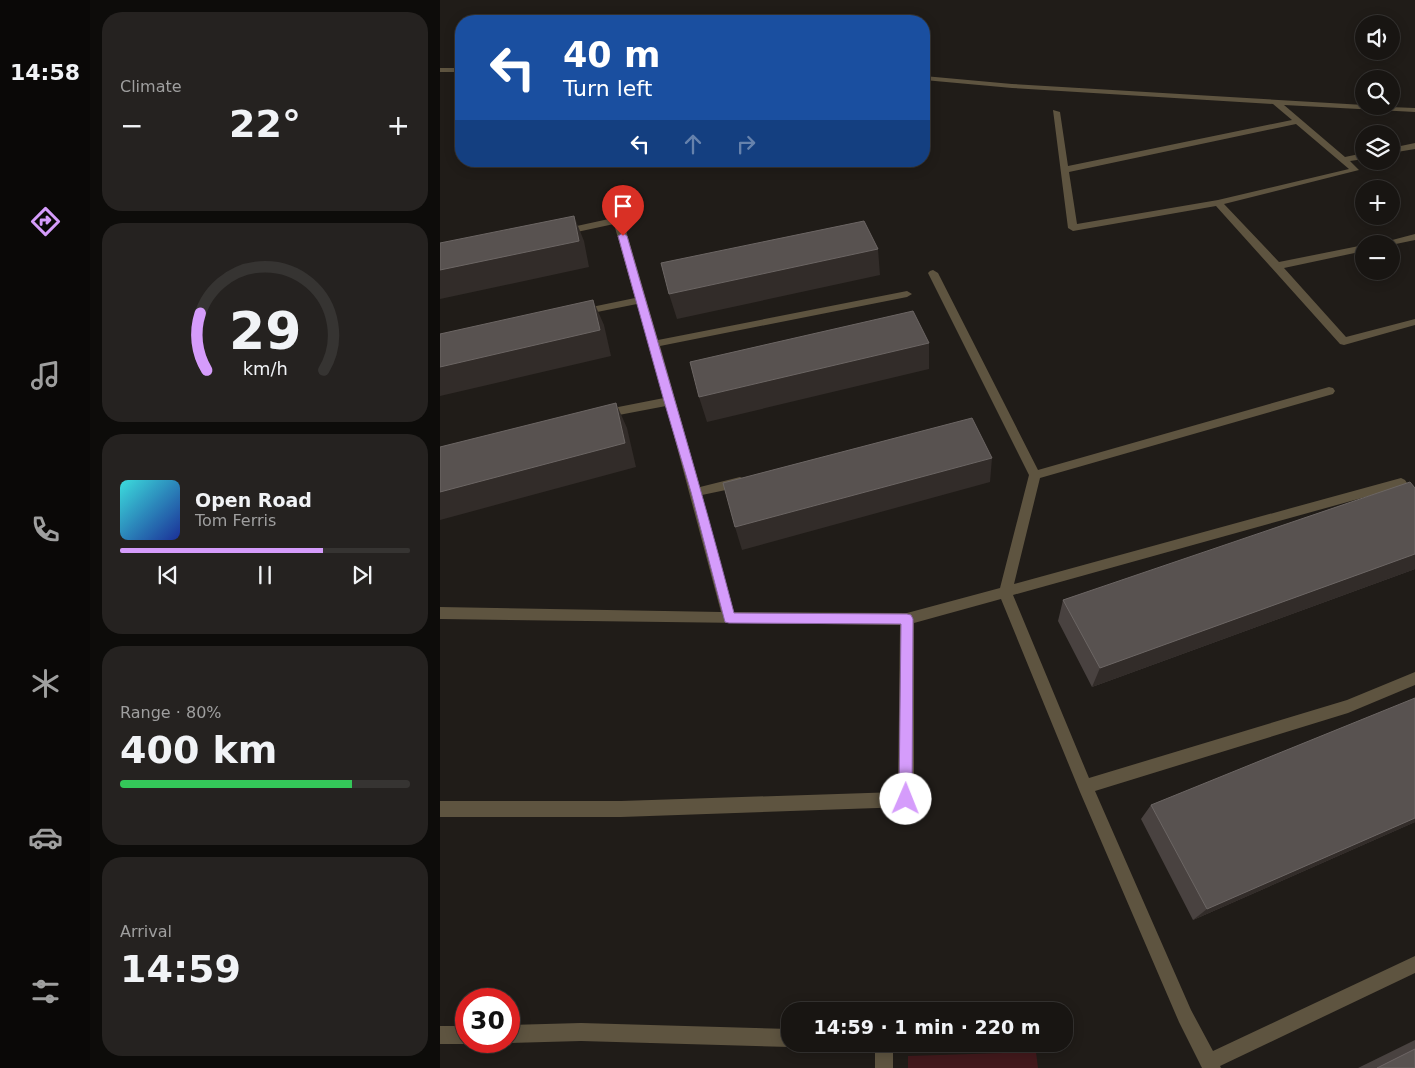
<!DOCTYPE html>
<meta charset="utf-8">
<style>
body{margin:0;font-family:"DejaVu Sans",sans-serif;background:#252220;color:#f1f3f6;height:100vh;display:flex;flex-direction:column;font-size:19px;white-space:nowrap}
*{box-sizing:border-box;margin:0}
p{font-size:16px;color:#9f9f9f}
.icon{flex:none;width:28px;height:28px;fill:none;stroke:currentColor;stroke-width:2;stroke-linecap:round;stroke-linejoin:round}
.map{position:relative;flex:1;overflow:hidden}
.side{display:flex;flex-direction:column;gap:12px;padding:12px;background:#0d0c0a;width:350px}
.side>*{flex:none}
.guide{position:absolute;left:15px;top:15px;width:475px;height:152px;border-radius:20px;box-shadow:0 2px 12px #0003,0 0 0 1px #363432;background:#1a4fa0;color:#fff;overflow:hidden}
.controls{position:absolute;left:915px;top:15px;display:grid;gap:10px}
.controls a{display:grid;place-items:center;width:45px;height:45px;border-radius:50%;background:#181512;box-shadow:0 2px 12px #0003,0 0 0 1px #363432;font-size:25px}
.speed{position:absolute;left:15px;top:988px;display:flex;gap:10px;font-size:25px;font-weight:700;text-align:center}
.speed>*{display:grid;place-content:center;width:65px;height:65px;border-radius:50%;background:#181512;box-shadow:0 2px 12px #0003,0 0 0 1px #363432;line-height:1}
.speed .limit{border:8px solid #d22;background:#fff;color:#111}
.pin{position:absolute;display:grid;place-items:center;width:42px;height:42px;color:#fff;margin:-51px -21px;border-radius:50% 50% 50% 0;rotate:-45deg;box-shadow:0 0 5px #0007}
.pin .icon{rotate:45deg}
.me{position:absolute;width:55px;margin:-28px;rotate:1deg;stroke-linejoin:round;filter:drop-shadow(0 0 4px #0008)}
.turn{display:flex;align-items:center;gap:18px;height:105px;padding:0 25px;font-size:22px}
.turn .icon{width:65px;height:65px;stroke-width:2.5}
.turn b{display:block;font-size:35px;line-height:42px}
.lanes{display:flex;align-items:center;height:48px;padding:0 25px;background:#0003;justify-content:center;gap:25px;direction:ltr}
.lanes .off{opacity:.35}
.big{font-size:38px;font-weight:700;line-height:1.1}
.side .widget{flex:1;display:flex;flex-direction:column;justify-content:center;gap:8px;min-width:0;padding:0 18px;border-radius:20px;background:#252220}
.side .dial{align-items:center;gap:0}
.dial svg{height:130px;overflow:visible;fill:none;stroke:#363432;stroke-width:7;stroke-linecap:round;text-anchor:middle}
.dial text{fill:#f1f3f6;stroke:none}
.song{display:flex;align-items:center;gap:15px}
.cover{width:60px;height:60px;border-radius:8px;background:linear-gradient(135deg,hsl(180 70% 55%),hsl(230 70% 35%))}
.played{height:5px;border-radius:2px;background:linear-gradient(90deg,#d59cfb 70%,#363432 70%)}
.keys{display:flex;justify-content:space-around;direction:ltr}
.heat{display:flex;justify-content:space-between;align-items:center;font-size:28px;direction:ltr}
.charge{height:8px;border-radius:4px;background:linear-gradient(90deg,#34c759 80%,#363432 0)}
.trip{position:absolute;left:341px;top:1002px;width:292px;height:50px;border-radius:20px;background:#181512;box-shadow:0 2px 12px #0003,0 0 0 1px #363432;font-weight:700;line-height:50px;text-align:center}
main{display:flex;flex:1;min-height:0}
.tab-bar{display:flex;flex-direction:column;width:90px;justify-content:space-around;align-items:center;background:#0a0807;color:#9f9f9f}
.tab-bar .icon{width:35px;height:35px}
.tab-bar .current{color:#d59cfb}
.tab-bar b{font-size:22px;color:#f1f3f6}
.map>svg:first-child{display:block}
.green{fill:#42191c}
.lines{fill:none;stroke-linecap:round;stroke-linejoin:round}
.street{fill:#5e5440;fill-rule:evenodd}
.wall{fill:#494240}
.shaded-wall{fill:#322c29}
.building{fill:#585250;stroke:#6c6664}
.route{fill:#d59cfb;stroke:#8a65a3}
</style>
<main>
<nav class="tab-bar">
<b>14:58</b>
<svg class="icon current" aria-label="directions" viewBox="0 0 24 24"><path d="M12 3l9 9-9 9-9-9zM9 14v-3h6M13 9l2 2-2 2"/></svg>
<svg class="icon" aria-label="music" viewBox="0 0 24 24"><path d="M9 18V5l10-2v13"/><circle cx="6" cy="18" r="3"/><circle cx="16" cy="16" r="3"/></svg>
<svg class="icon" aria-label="phone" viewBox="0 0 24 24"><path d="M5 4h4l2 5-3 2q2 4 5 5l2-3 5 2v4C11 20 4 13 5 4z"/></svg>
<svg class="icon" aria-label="climate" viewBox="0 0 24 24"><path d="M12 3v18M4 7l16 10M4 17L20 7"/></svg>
<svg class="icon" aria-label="car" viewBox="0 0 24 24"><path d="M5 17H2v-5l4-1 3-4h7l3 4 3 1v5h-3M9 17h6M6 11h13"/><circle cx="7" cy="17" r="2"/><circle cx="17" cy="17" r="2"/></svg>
<svg class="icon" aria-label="filters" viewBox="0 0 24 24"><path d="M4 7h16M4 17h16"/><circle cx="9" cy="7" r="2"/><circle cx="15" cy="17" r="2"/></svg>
</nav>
<section class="side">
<div class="widget"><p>Climate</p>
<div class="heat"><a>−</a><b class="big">22°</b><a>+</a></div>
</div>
<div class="widget dial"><svg viewBox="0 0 100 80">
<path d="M14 69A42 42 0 1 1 86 69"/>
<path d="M14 69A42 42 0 0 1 10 34" stroke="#d59cfb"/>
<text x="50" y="56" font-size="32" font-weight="700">29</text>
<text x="50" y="72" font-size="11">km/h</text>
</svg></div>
<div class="widget">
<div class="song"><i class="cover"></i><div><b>Open Road</b><p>Tom Ferris</p></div></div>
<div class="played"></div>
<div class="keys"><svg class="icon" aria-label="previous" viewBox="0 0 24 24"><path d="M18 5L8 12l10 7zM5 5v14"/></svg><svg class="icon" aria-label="pause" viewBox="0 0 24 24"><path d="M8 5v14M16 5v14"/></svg><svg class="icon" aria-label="next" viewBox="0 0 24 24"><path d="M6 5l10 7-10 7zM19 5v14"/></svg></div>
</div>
<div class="widget"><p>Range · 80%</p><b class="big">400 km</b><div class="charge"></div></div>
<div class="widget"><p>Arrival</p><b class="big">14:59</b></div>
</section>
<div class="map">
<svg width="975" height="1068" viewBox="0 0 975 1068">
<rect width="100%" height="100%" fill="#201c18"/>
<path class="green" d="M596,1052L598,1068H468V1056Z"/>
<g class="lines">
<path class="street" d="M0,68H21V72H0Z
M484,76L572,84L924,105V106L975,108V112L844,105L905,157L924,153V159L910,161L919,170L784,204L839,262L924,245V251L844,268L906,337L975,319V325L904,345L900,344L776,206L633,231L628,228L613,110L620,112L628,166L852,120L833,104L572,88L484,80ZM856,124L909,169L778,200L637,224L629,172Z
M975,143V149L951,153V148Z
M178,217L183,220L218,340L467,291L472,294L467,297L220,346L260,487L300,477L304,479L306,482L304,485L300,487L262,495L294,612L467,613L560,588L589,475L488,273L490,271L493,270L498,273L598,470L889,387L893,388L895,391L893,394L600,478L574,584L961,478L965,480L967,483L965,486L573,595L649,778L907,700L975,672V685L908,713L655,791L751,1010L773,1051L975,956V973L780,1066L781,1068H762L739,1022L640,792L561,599L474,623V799L471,804L466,807L181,817H0V801H181L458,792L460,625L0,619V607L281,612L226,406L163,418L157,414L163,410L224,398L197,304L142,315L137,312L142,309L195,298L174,224L123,235L118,232L123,229Z
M975,234V240L951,245L937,244Z
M141,1023L350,1029V1044H356L350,1047L141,1041L69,1043L65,1041H69V1025Z
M0,1026H26V1041H32L26,1044H0Z
M435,1044H453V1068H435Z"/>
</g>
<path class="wall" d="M975,488V569L652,687L618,621L623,600Z
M711,805L975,822L753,920L701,819Z
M975,1040V1068H918Z"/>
<path class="shaded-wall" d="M134,216L144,241L149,267L0,299V270Z
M438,249L440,275L237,319L229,294Z
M153,300L164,325L171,356L0,396V367Z
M489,343V369L267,422L259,397Z
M176,403L187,428L196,467L0,520V492Z
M552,458L550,482L302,550L295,527Z
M975,554V569L652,687L660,668Z
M975,818V822L753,920L767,909Z"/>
<path class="building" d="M134,216L139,241L0,270V243Z
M424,221L438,249L229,294L221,263Z
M153,300L160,330L0,367V334Z
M473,311L489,343L259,397L250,362Z
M176,403L185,443L0,492V447Z
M532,418L552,458L295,527L283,483Z
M970,482L975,488V554L660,668L623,600Z
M975,698V818L767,909L711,805Z
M975,1049V1068H937Z"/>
<path class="route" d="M183,233L187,236C223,361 261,486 294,613L467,614L471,615L473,619L472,799L470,804L466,806L461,804L459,799L461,624L289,623L285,622L251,492L224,401L178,236Z"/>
</svg>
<div class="controls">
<a><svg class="icon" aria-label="sound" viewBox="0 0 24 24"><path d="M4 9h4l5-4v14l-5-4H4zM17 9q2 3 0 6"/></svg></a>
<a><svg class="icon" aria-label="search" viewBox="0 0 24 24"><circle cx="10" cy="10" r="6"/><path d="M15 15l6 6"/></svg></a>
<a><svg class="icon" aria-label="layers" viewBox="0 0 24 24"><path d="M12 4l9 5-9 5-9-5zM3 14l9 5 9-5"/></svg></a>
<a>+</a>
<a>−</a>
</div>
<div class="speed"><div class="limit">30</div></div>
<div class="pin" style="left:183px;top:236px;background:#d93025"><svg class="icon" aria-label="arrive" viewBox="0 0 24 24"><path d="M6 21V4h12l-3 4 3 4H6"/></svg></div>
<svg class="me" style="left:466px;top:799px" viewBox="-20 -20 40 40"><circle r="19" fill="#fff"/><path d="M0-13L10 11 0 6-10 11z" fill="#d59cfb"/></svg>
<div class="trip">14:59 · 1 min · 220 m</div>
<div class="guide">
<div class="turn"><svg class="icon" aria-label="left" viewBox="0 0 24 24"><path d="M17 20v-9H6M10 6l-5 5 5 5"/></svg><div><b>40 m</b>Turn left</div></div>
<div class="lanes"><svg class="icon" aria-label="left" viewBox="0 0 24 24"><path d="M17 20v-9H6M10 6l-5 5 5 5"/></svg><svg class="icon off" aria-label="ahead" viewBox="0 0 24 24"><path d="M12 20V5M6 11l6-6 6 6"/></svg><svg class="icon off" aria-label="right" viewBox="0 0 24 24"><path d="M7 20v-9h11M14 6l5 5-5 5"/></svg></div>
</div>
</div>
</main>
